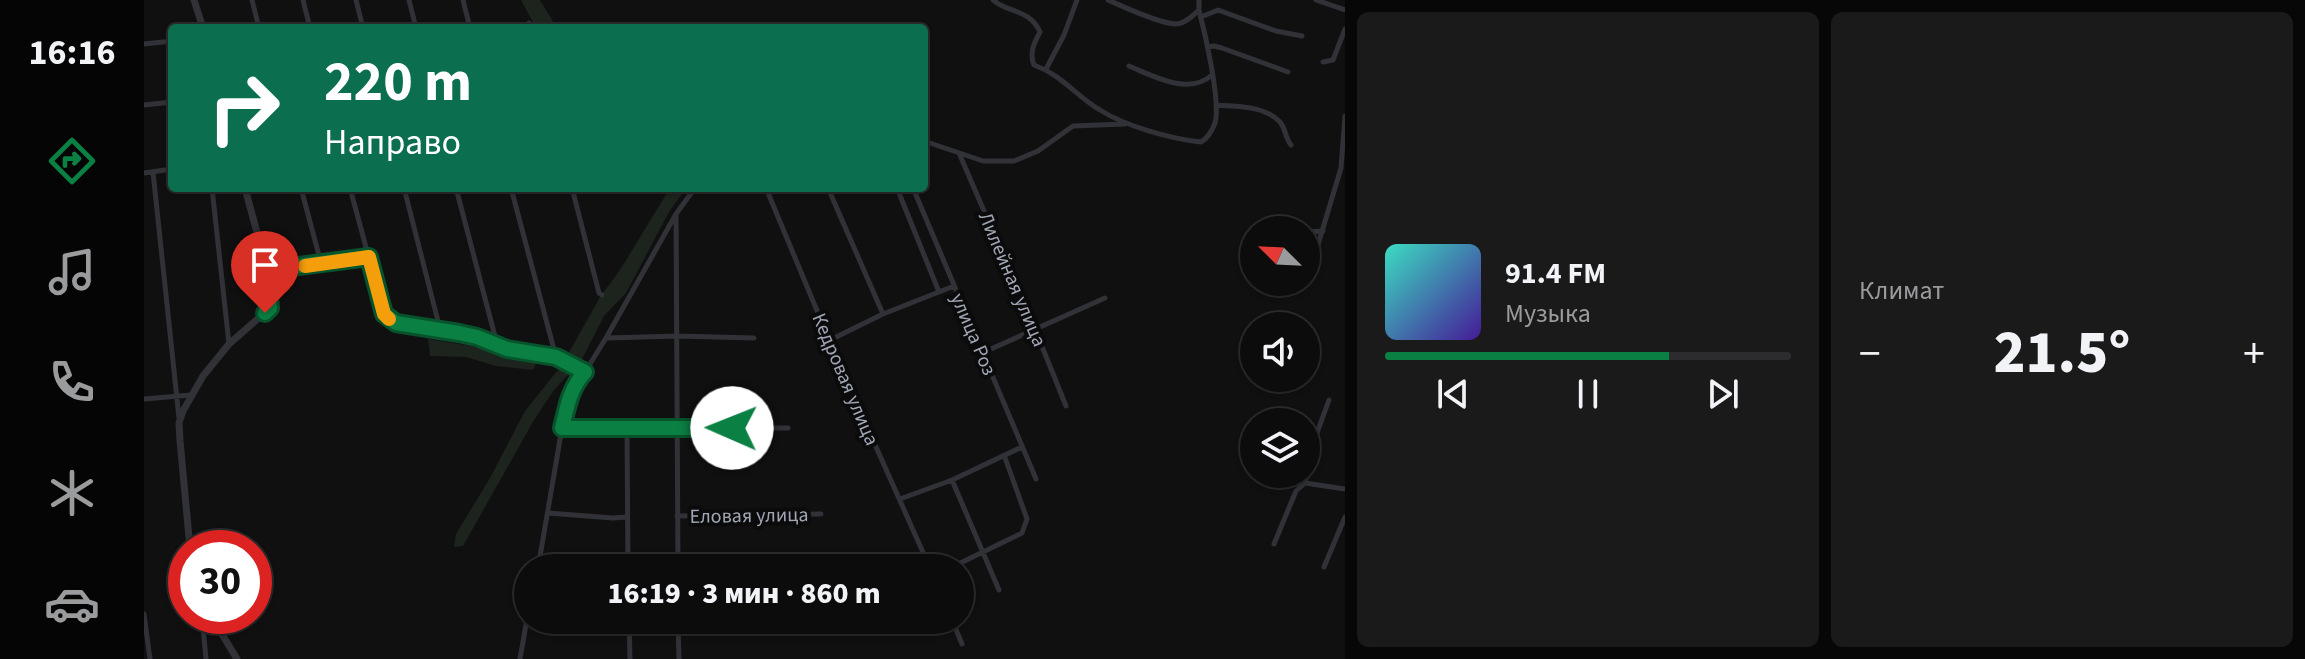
<!DOCTYPE html>
<html lang="ru">
<meta charset="utf-8">
<style>
body{margin:0;font-family:"Source Sans 3",sans-serif;background:#1a1a1b;color:#f1f3f6;height:100vh;display:flex;flex-direction:column;font-size:30px;white-space:nowrap}
*{box-sizing:border-box;margin:0}
p{font-size:26px;color:#9a9b9d}
.icon{flex:none;width:44px;height:44px;fill:none;stroke:currentColor;stroke-width:2;stroke-linecap:round;stroke-linejoin:round}
.map{position:relative;flex:1;overflow:hidden}
.details{display:flex;flex-direction:column;gap:12px;padding:12px;background:#070707;width:960px}
.details>*{flex:none}
.top-card{position:absolute;left:24px;top:24px;width:760px;height:168px;border-radius:8px;box-shadow:0 2px 6px #0004,0 0 0 2px #2c2c2e;background:#0b6e4f;color:#fff;overflow:hidden}
.needle{width:52px;rotate:294deg}
.controls{position:absolute;left:1096px;top:216px;display:grid;gap:16px}
.controls a{display:grid;place-items:center;width:80px;height:80px;border-radius:50%;background:#0c0c0d;box-shadow:0 2px 6px #0004,0 0 0 2px #2c2c2e;font-size:40px}
.speed{position:absolute;left:24px;top:530px;display:flex;gap:16px;font-size:40px;font-weight:700;text-align:center}
.speed>*{display:grid;place-content:center;width:104px;height:104px;border-radius:50%;background:#0c0c0d;box-shadow:0 2px 6px #0004,0 0 0 2px #2c2c2e;line-height:1}
.speed .limit{border:12px solid #d22;background:#fff;color:#111}
.pin{position:absolute;display:grid;place-items:center;width:68px;height:68px;color:#fff;margin:-82px -34px;border-radius:50% 50% 50% 0;rotate:-45deg;box-shadow:0 0 8px #0007}
.pin .icon{rotate:45deg}
.me{position:absolute;width:88px;margin:-44px;rotate:271deg;stroke-linejoin:round;filter:drop-shadow(0 0 6px #0008)}
.turn{display:flex;align-items:center;gap:28px;height:168px;padding:0 24px;font-size:36px}
.turn .icon{width:104px;height:104px;stroke-width:2.5}
.turn b{display:block;font-size:56px;line-height:68px}
.big{font-size:60px;font-weight:800;line-height:1.1}
.details .widget{flex:1;display:flex;flex-direction:column;justify-content:center;gap:12px;min-width:0;padding:0 28px;border-radius:12px;background:#1a1a1b}
.song{display:flex;align-items:center;gap:24px}
.cover{width:96px;height:96px;border-radius:12px;background:linear-gradient(135deg,hsl(170 70% 55%),hsl(260 70% 35%))}
.played{height:8px;border-radius:4px;background:linear-gradient(90deg,#0b8043 70%,#2c2c2e 70%)}
.keys{display:flex;justify-content:space-around;direction:ltr}
.heat{display:flex;justify-content:space-between;align-items:center;font-size:44px;direction:ltr}
.details .tiles{flex:1;display:grid;gap:12px;grid-template-columns:repeat(2,1fr)}
.trip{position:absolute;left:370px;top:554px;width:460px;height:80px;border-radius:40px;background:#0c0c0d;box-shadow:0 2px 6px #0004,0 0 0 2px #2c2c2e;font-weight:800;line-height:80px;text-align:center}
main{display:flex;flex:1;min-height:0}
.dock{display:flex;flex-direction:column;width:144px;justify-content:space-around;align-items:center;background:#050505;color:#9a9b9d}
.dock .icon{width:56px;height:56px}
.dock .selected{color:#0b8043}
.dock b{font-size:36px;color:#f1f3f6}
.map>svg:first-child{display:block}
.green{fill:#1c241d}
.lines{fill:none;stroke-linecap:round;stroke-linejoin:round}
.minor{stroke:#313237;stroke-width:5}
.tertiary{stroke:#313237;stroke-width:7}
.route-casing{stroke:#07532c;stroke-width:20}
.route{stroke:#0b8043;stroke-width:14}
.slow{stroke:#f59e0b;stroke-width:14}
.labels{text-anchor:middle;stroke-width:8;stroke-linejoin:round;paint-order:stroke}
.street-label{font-size:20px;fill:#a0a6b4;stroke:#0b0b0c}
</style>
<main>
<nav class="dock">
<b>16:16</b>
<svg class="icon selected" aria-label="directions" viewBox="0 0 24 24"><path d="M12 3l9 9-9 9-9-9zM9 14v-3h6M13 9l2 2-2 2"/></svg>
<svg class="icon" aria-label="music" viewBox="0 0 24 24"><path d="M9 18V5l10-2v13"/><circle cx="6" cy="18" r="3"/><circle cx="16" cy="16" r="3"/></svg>
<svg class="icon" aria-label="phone" viewBox="0 0 24 24"><path d="M5 4h4l2 5-3 2q2 4 5 5l2-3 5 2v4C11 20 4 13 5 4z"/></svg>
<svg class="icon" aria-label="climate" viewBox="0 0 24 24"><path d="M12 3v18M4 7l16 10M4 17L20 7"/></svg>
<svg class="icon" aria-label="car" viewBox="0 0 24 24"><path d="M5 17H2v-5l4-1 3-4h7l3 4 3 1v5h-3M9 17h6M6 11h13"/><circle cx="7" cy="17" r="2"/><circle cx="17" cy="17" r="2"/></svg>
</nav>
<div class="map">
<svg width="1201" height="659" viewBox="0 0 1201 659">
<rect width="100%" height="100%" fill="#101011"/>
<path class="green" d="M377,0H396L413,28H392Z
M526,188H542L525,212L482,293L460,316L437,361L410,390L390,420L319,546L310,547L312,534L346,478L381,411L418,365L456,297L476,270Z
M284,339L395,357L389,370L352,366L322,357L286,356Z"/>
<g class="lines">
<path class="minor" d="M108,0L115,28
M159,0L166,28
M212,0L219,28
M265,0L272,28
M319,0L326,28
M849,0C864,13 886,9 896,32C890,43 885,53 890,65C918,75 932,96 956,110C981,126 1027,139 1057,142C1064,138 1068,131 1071,123C1077,102 1061,33 1055,10V0
M964,0C980,7 1016,24 1032,24C1041,24 1049,15 1055,10
M1172,0L1201,10
M1057,17L1074,10L1132,31L1158,36
M385,23L386,28
M0,44L28,41
M1064,47L1070,46L1078,48L1144,72
M1179,62L1189,60L1201,29
M985,66C1009,76 1045,96 1068,75
M902,69L920,35L933,0
M0,105L28,102
M1072,105C1093,107 1120,105 1136,122C1142,129 1141,138 1147,145
M780,141L839,161H870L894,151L929,126L981,124
M815,153L891,329L922,406
M9,172L35,418
M0,173L28,169
M68,188L85,344
M157,188L177,263
M206,188L240,314L245,320L252,323L296,329L333,337L363,349L412,357
M260,188L296,329
M312,188L353,344
M367,188L412,357L441,372
M428,188L455,293L458,295
M622,188L674,313L688,339L712,402L786,568
M684,188L739,314
M753,188L795,292
M769,188L892,479
M532,215L534,568
M1134,228L1140,230
M1162,232L1179,231
M1173,248L1197,168L1201,116
M123,270L225,257
M463,338L533,336L610,338
M688,339L739,314L810,286
M838,353L961,298
M0,399L47,395
M483,427L484,568
M418,428H644
M808,480L855,590
M1161,483L1173,433L1185,400
M1161,483L1201,489
M756,499L808,480L878,447
M404,513L469,518L483,517
M533,516L677,514
M1130,544L1152,491L1161,483
M1180,567L1201,517
M394,568L418,428L423,404L431,382L441,372L462,338L532,214L551,188
M806,568L878,533L883,519L860,455
M0,614L6,659
M58,616L62,659
M485,620L486,659
M534,620L535,659
M808,620L818,644
M376,659L384,613"/>
<path class="tertiary" d="M50,0L59,28
M46,548L36,441L35,423L39,411L59,376L85,344L126,308L123,270L101,188
M67,616L93,659"/>
</g>
<g class="lines">
<g class="route-casing">
<path id="route" d="M121,313L126,308L123,270L225,257L240,314L252,323L315,333L333,337L363,349L412,357L441,372C426,388 423,407 418,428H588"/>
</g>
<use href="#route" class="route"/>
<path class="slow" d="M161,266L225,257L240,314L245,319"/>
</g>
<g class="labels">
<g class="street-label">
<text transform="translate(869 279) rotate(67)" y="7">Лилейная улица</text>
<text transform="translate(830 334) rotate(67)" y="7">улица Роз</text>
<text transform="translate(702 379) rotate(67)" y="7">Кедровая улица</text>
<text transform="translate(605 515) rotate(-1)" y="7">Еловая улица</text>
</g>
</g>
</svg>
<div class="controls">
<a><svg class="needle" viewBox="-14 -14 28 28"><path d="M0-13l5 13h-10z" fill="#e53935"/><path d="M0 13l5-13h-10z" fill="#9a9b9d"/></svg></a>
<a><svg class="icon" aria-label="sound" viewBox="0 0 24 24"><path d="M4 9h4l5-4v14l-5-4H4zM17 9q2 3 0 6"/></svg></a>
<a><svg class="icon" aria-label="layers" viewBox="0 0 24 24"><path d="M12 4l9 5-9 5-9-5zM3 14l9 5 9-5"/></svg></a>
</div>
<div class="speed"><div class="limit">30</div></div>
<div class="pin" style="left:121px;top:313px;background:#d93025"><svg class="icon" aria-label="arrive" viewBox="0 0 24 24"><path d="M6 21V4h12l-3 4 3 4H6"/></svg></div>
<svg class="me" style="left:588px;top:428px" viewBox="-20 -20 40 40"><circle r="19" fill="#fff"/><path d="M0-13L10 11 0 6-10 11z" fill="#0b8043"/></svg>
<div class="trip">16:19 · 3 мин · 860 m</div>
<div class="top-card">
<div class="turn"><svg class="icon" aria-label="right" viewBox="0 0 24 24"><path d="M7 20v-9h11M14 6l5 5-5 5"/></svg><div><b>220 m</b>Направо</div></div>
</div>
</div>
<section class="details">
<div class="tiles">
<div class="widget">
<div class="song"><i class="cover"></i><div><b>91.4 FM</b><p>Музыка</p></div></div>
<div class="played"></div>
<div class="keys"><svg class="icon" aria-label="previous" viewBox="0 0 24 24"><path d="M18 5L8 12l10 7zM5 5v14"/></svg><svg class="icon" aria-label="pause" viewBox="0 0 24 24"><path d="M8 5v14M16 5v14"/></svg><svg class="icon" aria-label="next" viewBox="0 0 24 24"><path d="M6 5l10 7-10 7zM19 5v14"/></svg></div>
</div>
<div class="widget"><p>Климат</p>
<div class="heat"><a>−</a><b class="big">21.5°</b><a>+</a></div>
</div>
</div>
</section>
</main>
